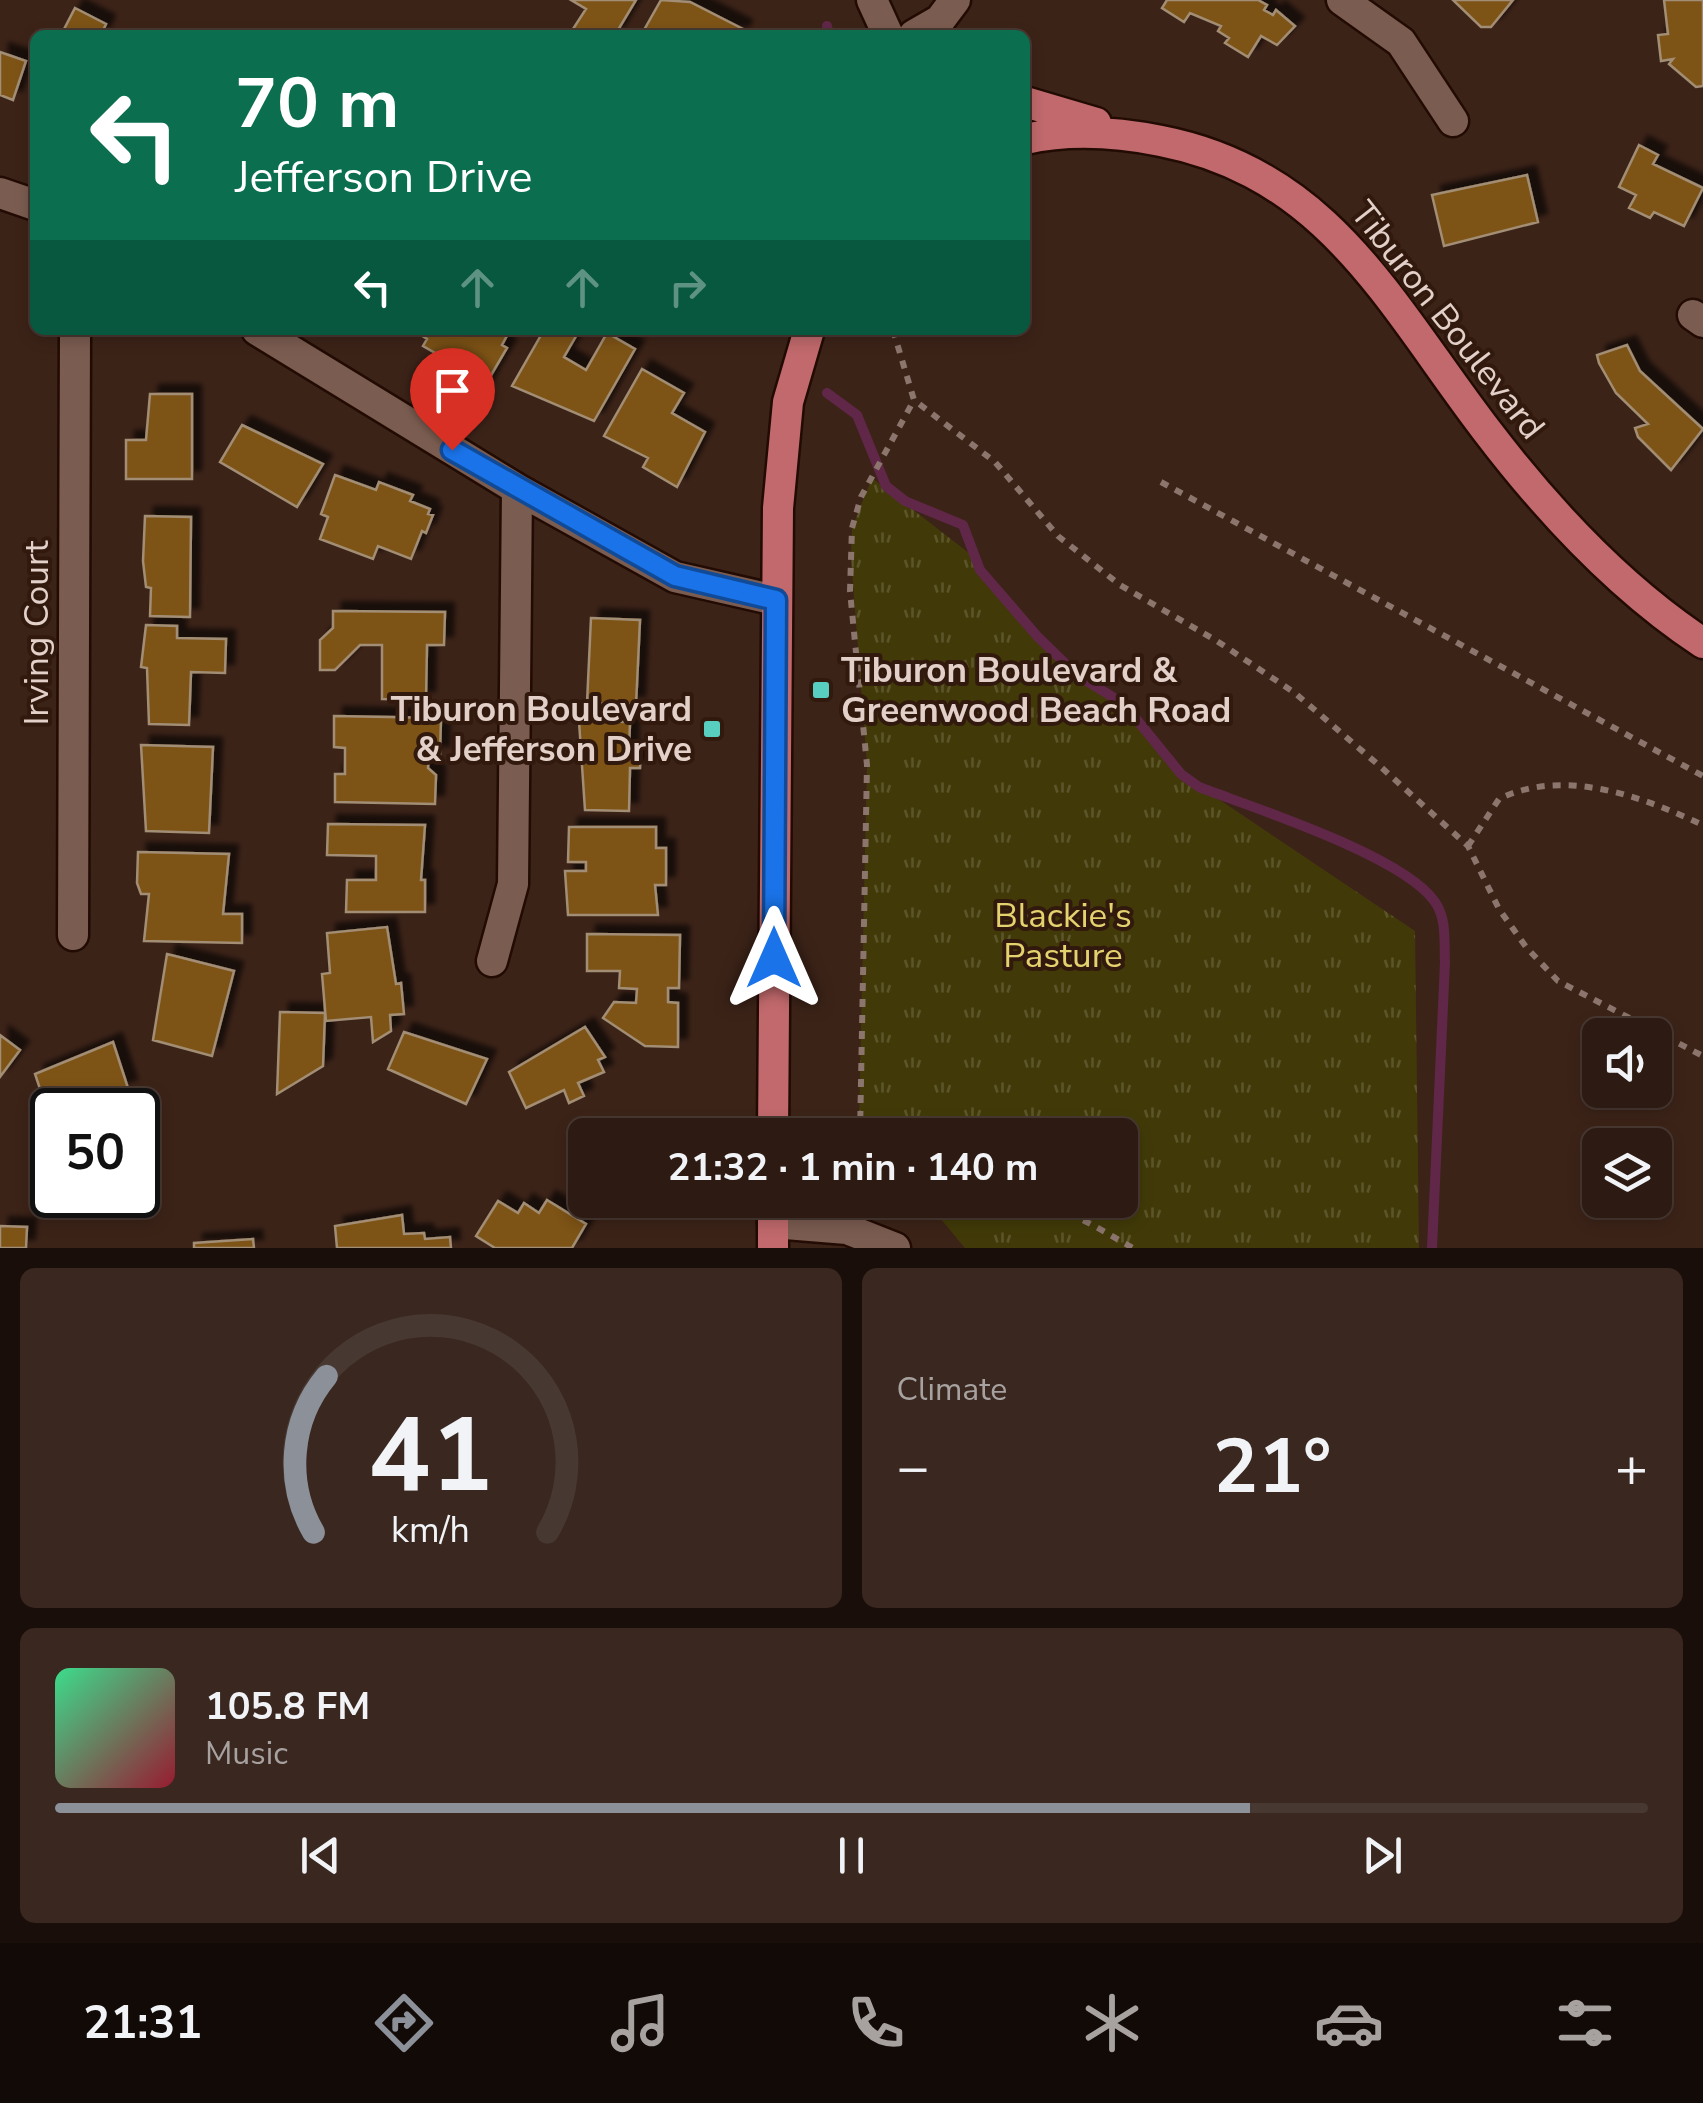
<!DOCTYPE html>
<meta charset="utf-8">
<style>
body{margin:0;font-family:"Nunito Sans",sans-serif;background:#392720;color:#f1f3f6;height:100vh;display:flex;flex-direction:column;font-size:38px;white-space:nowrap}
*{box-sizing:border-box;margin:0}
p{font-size:32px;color:#a7a19f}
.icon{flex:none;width:55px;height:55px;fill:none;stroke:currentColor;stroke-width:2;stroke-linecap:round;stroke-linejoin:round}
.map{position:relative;height:1248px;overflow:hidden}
.drawer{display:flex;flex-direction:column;gap:20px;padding:20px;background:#190e0a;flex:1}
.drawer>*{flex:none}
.hud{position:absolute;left:30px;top:30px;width:1000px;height:305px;border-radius:15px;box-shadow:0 5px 15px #0003,0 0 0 2px #483832;background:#0b6e4f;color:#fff;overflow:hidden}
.tools{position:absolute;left:1582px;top:1018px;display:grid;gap:20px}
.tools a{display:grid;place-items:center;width:90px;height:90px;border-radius:15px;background:#2d1a12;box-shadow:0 5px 15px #0003,0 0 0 2px #483832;font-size:50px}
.speed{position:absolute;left:30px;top:1088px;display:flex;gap:20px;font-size:50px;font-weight:700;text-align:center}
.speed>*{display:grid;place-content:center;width:130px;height:130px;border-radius:50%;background:#2d1a12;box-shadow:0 5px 15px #0003,0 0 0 2px #483832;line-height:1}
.speed .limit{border:5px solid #111;border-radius:15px;background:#fff;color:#111}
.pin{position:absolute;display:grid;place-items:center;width:85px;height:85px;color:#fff;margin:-102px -42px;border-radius:50% 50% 50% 0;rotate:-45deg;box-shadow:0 0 10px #0007}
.pin .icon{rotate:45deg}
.me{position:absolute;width:110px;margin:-55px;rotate:0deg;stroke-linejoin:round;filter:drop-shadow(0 0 8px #0008)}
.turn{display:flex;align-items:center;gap:35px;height:210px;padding:0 40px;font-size:45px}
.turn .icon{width:130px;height:130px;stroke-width:2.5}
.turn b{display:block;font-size:70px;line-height:85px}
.lanes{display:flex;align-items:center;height:95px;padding:0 40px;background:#0003;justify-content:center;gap:50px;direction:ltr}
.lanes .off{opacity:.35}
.big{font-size:75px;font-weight:700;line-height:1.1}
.drawer .tile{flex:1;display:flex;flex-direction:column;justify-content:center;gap:15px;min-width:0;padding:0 35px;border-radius:15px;background:#392720}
.drawer .dial{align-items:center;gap:0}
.dial svg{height:260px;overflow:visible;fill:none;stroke:#483832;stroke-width:7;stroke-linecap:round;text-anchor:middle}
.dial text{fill:#f1f3f6;stroke:none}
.song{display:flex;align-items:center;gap:30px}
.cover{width:120px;height:120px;border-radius:15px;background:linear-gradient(135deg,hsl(150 70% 55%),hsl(350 70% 35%))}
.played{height:10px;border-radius:5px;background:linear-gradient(90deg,#8c9099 75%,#483832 75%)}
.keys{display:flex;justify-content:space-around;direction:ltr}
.heat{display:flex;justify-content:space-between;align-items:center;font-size:55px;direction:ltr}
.drawer .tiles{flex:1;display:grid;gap:20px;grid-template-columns:1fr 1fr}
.tile:last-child{grid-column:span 2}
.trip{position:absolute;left:568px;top:1118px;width:570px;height:100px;border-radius:15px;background:#2d1a12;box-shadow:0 5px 15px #0003,0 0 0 2px #483832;font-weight:700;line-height:100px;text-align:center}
.tabs{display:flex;height:160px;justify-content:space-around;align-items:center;background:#120a07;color:#a7a19f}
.tabs .icon{width:70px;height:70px}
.tabs .on{color:#8c9099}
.tabs b{font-size:45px;color:#f1f3f6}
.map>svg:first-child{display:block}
.park{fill:url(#park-tufts)}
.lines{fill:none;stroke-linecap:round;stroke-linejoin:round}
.stream{stroke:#602748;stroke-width:10}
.building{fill:#7d5316;stroke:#a28d74;stroke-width:2.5;filter:url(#shadow)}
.minor-casing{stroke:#220b03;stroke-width:35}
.major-casing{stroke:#220b03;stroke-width:35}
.path{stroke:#8b756c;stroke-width:6;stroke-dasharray:8 8;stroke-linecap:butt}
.minor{stroke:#7b5c50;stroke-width:30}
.major{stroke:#c1696c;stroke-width:30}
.route-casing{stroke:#114b97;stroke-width:25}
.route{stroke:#1a73e8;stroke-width:18}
.poi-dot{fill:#58cec0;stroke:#32190e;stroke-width:4}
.labels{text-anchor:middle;stroke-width:8;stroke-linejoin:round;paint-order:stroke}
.street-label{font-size:35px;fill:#e2d0c9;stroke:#32190e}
.poi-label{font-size:35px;font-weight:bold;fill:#e2d0c9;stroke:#32190e;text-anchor:start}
.park-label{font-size:35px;fill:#e3d26e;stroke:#32190e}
</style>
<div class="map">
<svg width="1703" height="1248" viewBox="0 0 1703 1248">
<defs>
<pattern id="park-tufts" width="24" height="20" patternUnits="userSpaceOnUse" patternTransform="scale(2.5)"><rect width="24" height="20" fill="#413a08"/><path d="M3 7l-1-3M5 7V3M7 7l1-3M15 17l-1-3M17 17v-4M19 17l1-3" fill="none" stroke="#5c552b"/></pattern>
<filter id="shadow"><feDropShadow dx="9" dy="-9" stdDeviation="2.5" flood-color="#0009"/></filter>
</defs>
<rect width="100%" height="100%" fill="#3c2318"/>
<path class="park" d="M872,478L974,557L980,570L1077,675L1124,704L1181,774L1415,931L1419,1248H965L925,1200H1120V1135H871L859,1121L867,765L851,557L852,528Z"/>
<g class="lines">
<path class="stream" d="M827,26L829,35
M827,393L857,415L886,486L905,501L963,525L980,570L1037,636L1077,675L1124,704L1181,774L1199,787C1254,808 1404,856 1435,902C1447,919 1444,942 1445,962L1432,1248"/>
</g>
<path class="building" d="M571,0H636L615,35H580L573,29L586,9Z
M661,0L690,2L743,29L740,35H653L644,30Z
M1167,0H1258L1267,5L1264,10L1273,15L1276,10L1295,26L1277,45L1261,36L1248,57L1225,43L1229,38L1218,31L1221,26L1190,13L1184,22L1162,8Z
M1453,0H1513L1491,27H1481Z
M1664,0H1703V86L1696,87L1669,64L1673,59L1661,61L1658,35L1668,34Z
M75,8L106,24L101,35H61Z
M0,52L26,61L13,100L0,95Z
M1639,145L1658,155L1653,164L1703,188L1684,226L1654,212L1650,218L1629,208L1636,195L1619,187Z
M1527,175L1538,222L1444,246L1432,195Z
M413,330H510L502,345L507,348L483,389L445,367L449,361L423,346L427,339Z
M544,330L579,331L564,357L586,370L607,333L635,349L594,421L512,386Z
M1627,345L1640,371L1703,429L1671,470L1638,437L1635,428L1648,424L1616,393L1599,363L1597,355Z
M642,369L684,393L672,413L705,432L677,487L643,467L648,458L604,436Z
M150,394H192V479H126V440H146Z
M242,425L323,464L297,507L220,462Z
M335,475L376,490L379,482L413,495L410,501L430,509L428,514L433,515L426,533L422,531L411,559L378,546L373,559L320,539L328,517L321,514Z
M145,516L191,517L190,617L150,616L151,588L146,587L143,561Z
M333,611L445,612L444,645H427L426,700L382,699V645H360L335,670H320V640L333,628Z
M591,618L640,620L636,705L587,703Z
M146,625L177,626V638L226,639L225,673L191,672L189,725L149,724L147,668L141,667Z
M334,716L441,718L440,755L429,754L428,768L436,775L435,804L335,802V774H345V748L334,747Z
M579,721L630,722L629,752H641L640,768H630L629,811L585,810Z
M141,745L213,747L209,833L146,831Z
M328,824L425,825L421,880H425V912H346L347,880H376V856L327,855Z
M569,827H656V848H666V885H655L658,915H568L565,871H586V862H568Z
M138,852L229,854L223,914H242V943L144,941L149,894H141L137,883Z
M387,927L396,984L401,983L404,1014L390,1015L391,1031L373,1042L371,1017L326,1021L322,974L330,973L327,933Z
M587,934L680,935L679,988H668V1002L678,1003V1047L645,1046L603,1018L614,1002L636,1003L637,989L619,988L620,971H587Z
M167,954L234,971L212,1056L153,1040Z
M280,1012L325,1013L323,1066L277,1094Z
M585,1027L605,1057L598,1060L604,1072L578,1083L584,1096L569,1103L564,1090L526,1108L509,1072Z
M404,1032L487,1059L466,1104L388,1069Z
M0,1035L20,1050L0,1077Z
M113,1042L128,1088L48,1113L35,1074Z
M547,1200L586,1224L572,1248H495L476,1236L498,1201L518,1213L524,1203L539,1213Z
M402,1215L404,1234L424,1233L425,1239L450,1237L451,1248H337L335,1226Z
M0,1226L27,1227L26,1248H0Z
M253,1239L254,1248H194V1243Z"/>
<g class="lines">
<g class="minor-casing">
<path id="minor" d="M872,0L888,35
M1342,0L1401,42L1453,121
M914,35L940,20L955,0
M0,193L35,205
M1693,315L1703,322
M257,330L517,489L675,577L776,600
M73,935L75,330
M492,961L513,884L517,489
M773,1223L847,1229L895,1248"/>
</g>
<g class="major-casing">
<path id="major" d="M1025,102L1096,123
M1025,139C1070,129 1116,132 1161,141C1330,174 1391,306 1487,431C1548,511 1618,587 1703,643
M773,1135L778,508L788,402L809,330
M773,1248V1200"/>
</g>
<path class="path" d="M893,330L914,400L995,462L1058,536L1120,585L1217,641L1295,693L1382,768L1468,846L1499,909L1526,947L1558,981L1703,1056
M1161,482L1703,776
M1468,846L1499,799C1564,767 1643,797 1703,825
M860,1135L867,765L850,591L852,528L861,497L914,400
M1006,1207C1053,1196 1093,1226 1133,1248"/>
<use href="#minor" class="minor"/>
<use href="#major" class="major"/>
</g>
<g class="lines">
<g class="route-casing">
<path id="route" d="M452,450L675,576L776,600L774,958"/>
</g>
<use href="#route" class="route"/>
</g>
<g class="poi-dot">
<rect x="811" y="680" width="20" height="20" rx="5"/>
<rect x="702" y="719" width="20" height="20" rx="5"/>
</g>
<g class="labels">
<g class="street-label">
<text transform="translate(1448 320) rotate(52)" y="12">Tiburon Boulevard</text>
<text transform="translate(36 633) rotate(-90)" y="12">Irving Court</text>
</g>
<g class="poi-label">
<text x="841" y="682">Tiburon Boulevard &amp;<tspan x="841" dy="40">Greenwood Beach Road</tspan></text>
<text x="692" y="721" text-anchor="end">Tiburon Boulevard<tspan x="692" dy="40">&amp; Jefferson Drive</tspan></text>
</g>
<g class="park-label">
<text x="1063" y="927">Blackie's<tspan x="1063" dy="40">Pasture</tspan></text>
</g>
</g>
</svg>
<div class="tools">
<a><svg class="icon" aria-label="sound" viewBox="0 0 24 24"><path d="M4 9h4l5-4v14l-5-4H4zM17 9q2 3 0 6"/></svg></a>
<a><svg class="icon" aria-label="layers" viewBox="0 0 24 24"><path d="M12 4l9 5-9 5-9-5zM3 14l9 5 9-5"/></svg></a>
</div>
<div class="speed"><div class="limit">50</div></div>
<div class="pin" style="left:452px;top:450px;background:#d93025"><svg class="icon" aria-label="arrive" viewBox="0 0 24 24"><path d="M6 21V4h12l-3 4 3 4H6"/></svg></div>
<svg class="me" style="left:774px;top:958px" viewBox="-20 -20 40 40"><path d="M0-17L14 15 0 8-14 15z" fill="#1a73e8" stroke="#fff" stroke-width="4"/></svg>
<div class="trip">21:32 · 1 min · 140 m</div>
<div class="hud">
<div class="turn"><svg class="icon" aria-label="left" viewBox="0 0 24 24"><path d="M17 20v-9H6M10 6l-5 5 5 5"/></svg><div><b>70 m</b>Jefferson Drive</div></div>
<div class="lanes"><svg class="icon" aria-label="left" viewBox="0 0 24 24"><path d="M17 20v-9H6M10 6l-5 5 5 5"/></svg><svg class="icon off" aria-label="ahead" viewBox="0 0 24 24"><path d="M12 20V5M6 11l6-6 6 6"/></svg><svg class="icon off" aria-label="ahead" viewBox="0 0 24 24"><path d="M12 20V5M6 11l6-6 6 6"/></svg><svg class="icon off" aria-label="right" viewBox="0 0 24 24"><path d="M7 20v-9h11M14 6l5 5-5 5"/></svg></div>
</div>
</div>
<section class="drawer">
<div class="tiles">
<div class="tile dial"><svg viewBox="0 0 100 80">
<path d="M14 69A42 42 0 1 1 86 69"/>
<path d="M14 69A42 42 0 0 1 18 21" stroke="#8c9099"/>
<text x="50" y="56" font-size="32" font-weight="700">41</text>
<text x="50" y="72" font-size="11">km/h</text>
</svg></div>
<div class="tile"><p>Climate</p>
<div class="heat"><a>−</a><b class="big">21°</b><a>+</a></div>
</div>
<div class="tile">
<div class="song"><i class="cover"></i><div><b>105.8 FM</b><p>Music</p></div></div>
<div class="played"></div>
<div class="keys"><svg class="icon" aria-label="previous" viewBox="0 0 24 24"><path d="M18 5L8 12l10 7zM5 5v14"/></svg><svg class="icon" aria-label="pause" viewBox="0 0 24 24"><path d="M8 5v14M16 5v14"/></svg><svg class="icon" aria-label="next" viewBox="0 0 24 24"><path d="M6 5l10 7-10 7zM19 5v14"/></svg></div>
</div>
</div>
</section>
<nav class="tabs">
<b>21:31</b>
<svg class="icon on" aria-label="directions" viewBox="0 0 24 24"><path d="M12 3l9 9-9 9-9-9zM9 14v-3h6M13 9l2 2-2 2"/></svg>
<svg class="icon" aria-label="music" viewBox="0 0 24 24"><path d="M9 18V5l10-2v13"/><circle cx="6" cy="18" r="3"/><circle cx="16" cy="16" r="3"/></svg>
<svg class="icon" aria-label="phone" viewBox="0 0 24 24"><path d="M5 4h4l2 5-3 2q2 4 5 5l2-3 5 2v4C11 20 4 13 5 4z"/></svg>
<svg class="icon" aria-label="climate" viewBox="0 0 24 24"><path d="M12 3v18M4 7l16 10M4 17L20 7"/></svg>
<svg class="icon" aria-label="car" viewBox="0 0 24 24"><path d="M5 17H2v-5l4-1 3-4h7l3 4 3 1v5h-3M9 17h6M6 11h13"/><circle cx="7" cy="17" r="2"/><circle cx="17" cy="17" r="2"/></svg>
<svg class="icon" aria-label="filters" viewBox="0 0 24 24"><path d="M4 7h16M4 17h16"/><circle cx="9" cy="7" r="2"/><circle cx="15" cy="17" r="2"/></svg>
</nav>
